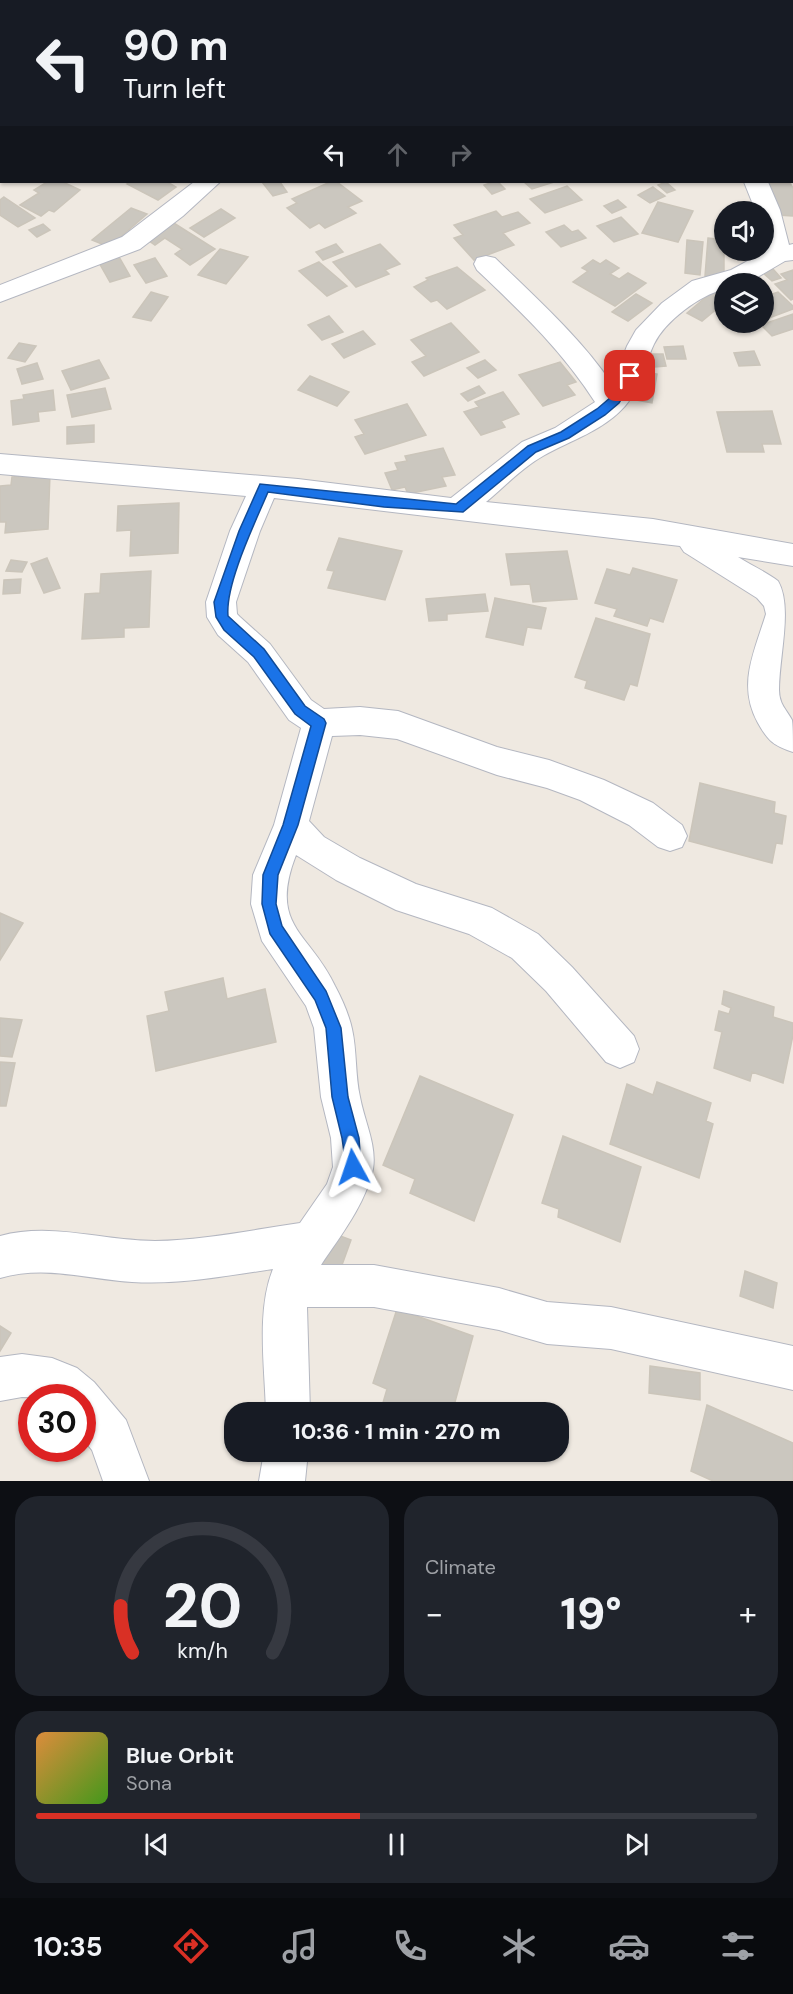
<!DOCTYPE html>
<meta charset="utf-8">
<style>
body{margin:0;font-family:"DM Sans",sans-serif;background:#20242c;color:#f1f3f6;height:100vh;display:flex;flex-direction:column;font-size:22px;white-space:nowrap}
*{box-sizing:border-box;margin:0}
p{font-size:20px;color:#9ea1a6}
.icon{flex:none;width:33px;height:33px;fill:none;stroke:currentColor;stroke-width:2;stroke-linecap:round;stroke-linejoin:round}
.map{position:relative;height:1481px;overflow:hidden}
.side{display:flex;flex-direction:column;gap:15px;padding:15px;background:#0d0f14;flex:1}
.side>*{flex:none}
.hud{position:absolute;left:0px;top:0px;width:794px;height:183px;box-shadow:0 2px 4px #0004;background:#171b24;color:#f1f3f6;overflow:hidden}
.controls{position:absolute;left:714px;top:201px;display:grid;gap:12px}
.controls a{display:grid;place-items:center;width:60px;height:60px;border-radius:50%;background:#171b24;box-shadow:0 2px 4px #0004;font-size:30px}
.speed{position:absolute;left:18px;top:1384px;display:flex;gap:12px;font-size:30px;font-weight:700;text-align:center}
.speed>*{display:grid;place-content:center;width:78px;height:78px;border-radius:50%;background:#171b24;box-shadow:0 2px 4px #0004;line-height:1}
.speed .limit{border:9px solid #d22;background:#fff;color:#111}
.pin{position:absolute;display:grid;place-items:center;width:51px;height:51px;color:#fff;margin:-26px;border-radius:12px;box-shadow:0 3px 9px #0006}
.me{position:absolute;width:66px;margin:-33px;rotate:355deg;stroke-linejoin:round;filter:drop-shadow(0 0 4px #0008)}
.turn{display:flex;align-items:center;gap:21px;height:126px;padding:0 24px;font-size:27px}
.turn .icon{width:78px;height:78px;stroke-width:2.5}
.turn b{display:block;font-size:42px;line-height:51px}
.lanes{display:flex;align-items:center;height:57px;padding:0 24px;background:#0003;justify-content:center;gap:30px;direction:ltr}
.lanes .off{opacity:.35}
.big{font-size:45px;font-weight:800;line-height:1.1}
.side .tile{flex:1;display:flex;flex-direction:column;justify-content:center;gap:9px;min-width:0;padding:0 21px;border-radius:24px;background:#20242c}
.side .dial{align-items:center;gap:0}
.dial svg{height:156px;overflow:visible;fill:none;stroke:#363941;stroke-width:7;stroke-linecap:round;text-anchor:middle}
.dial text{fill:#f1f3f6;stroke:none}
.song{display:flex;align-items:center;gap:18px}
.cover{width:72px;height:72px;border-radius:9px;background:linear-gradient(135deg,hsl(30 70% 55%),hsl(100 70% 35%))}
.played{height:6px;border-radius:3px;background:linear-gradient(90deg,#d93025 45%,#363941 45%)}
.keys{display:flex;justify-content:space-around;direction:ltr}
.heat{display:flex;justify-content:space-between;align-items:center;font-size:33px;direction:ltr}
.side .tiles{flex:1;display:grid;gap:15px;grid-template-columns:1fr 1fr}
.tile:last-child{grid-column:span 2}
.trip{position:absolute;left:224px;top:1402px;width:345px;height:60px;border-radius:24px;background:#171b24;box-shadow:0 2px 4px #0004;font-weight:800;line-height:60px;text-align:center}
.dock{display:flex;height:96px;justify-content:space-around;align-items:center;background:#090b0e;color:#9ea1a6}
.dock .icon{width:42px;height:42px}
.dock .on{color:#d93025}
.dock b{font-size:27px;color:#f1f3f6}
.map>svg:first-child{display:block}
.building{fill:#cbc7bf;stroke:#cbc5ba;stroke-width:1.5}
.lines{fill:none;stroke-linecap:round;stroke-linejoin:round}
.minor-casing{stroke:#b4b7c1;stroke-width:2}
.minor{fill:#fff;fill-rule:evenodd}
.route{fill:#1a73e8;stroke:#114b97;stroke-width:1.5}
</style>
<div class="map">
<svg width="793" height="1481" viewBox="0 0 793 1481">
<rect width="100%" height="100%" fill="#efe9e1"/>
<path class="building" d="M47,182H63L80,190L54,212L49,210L41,216L20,205L39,193L34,190Z
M130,182H171L169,183L176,187L158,200L127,184Z
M262,182H280L287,192L273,196Z
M330,182H337L362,201L348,207L356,213L325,228L319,223L310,228L287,208L297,203L292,199Z
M493,182H498L505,189L492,194L484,185Z
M524,182H554L532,189Z
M666,182L675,190L667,193L658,185Z
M769,183H790L793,188V216L777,215Z
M567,186L582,200L545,213L530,199Z
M653,187L665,196L650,203L638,195Z
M4,197L35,218L18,227L0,215V200Z
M618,200L626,207L612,213L604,206Z
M658,202L693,211L678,242L642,233Z
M131,208L147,214L109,247L92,240Z
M221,209L235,218L204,237L190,228Z
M496,211L502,217L518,212L530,223L503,233L514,245L474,260L454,238L463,235L454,225Z
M621,217L638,234L614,242L597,226Z
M169,220L215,249L190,265L175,254L182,249L165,238L155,245L142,236Z
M43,224L50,230L37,237L29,230Z
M564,225L572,232L578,230L586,238L561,247L546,232Z
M708,238L724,240V278L705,276Z
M687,240L703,242L700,275L685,273Z
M336,244L343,252L323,260L316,252Z
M380,244L400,264L385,270L389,274L356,287L333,262Z
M220,249L248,257L226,284L198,275Z
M118,255L130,276L110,282L98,261Z
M155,258L167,276L146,283L134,265Z
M593,260L600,264L606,260L619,268L610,274L619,279L628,273L646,283L615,306L573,282L588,271L582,268Z
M319,262L347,286L327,296L299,271Z
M457,267L485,290L447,309L437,300L431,302L414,287L428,280L426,278Z
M773,269L781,278L772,281L763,273Z
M793,270V299L791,300L775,284L787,280L781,274Z
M718,287L724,291V303L702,321L687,313Z
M764,289L769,295L778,292L793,306V309L764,320Z
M151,292L168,297L151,321L133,317Z
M636,294L652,303L628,321L612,312Z
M793,314V329L772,336L761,325Z
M329,316L343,332L322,340L308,325Z
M451,323L479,352L424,376L412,362L426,356L411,340Z
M363,331L375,344L344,358L332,344Z
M19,343L36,346L25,362L8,358Z
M683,346L686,359H667L664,347Z
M754,351L760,365L739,366L734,353Z
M652,354H663L666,366L655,367Z
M99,360L109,378L71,390L62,371Z
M485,360L496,370L478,378L467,368Z
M560,362L576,382L567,385L575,395L543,406L519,375Z
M37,363L43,379L22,384L17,369Z
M640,371L657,374L652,403L635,400Z
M310,376L349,392L337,406L298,390Z
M479,386L485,393L468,401L461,394Z
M105,388L111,409L72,417L67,395Z
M53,390L55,410L38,412L39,421L13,425L11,401L24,399L23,395Z
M503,392L519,414L501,421L505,427L481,435L464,412L479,407L475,402Z
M407,404L426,435L365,454L355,437L364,434L355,420Z
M772,411L781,444H762L764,452H727L717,412Z
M94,425V442L67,444V427Z
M443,448L455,475L442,477L446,486L408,494L405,487L392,490L385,473L398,470L395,463L407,461L405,456Z
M50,474L48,529L5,533L6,522H0V486L11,485L12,477Z
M179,503L178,553L130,556L131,530L117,531L118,506Z
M339,538L402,551L385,600L328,588L334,571L327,570Z
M567,551L577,599L533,602L530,584L511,585L506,554Z
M47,558L60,588L44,593L31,564Z
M11,560L27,562L22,572L6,571Z
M633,568L677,580L663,622L650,618L647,626L614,616L617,609L595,603L607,569L630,575Z
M151,571L149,627L124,628V637L82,639L85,594L100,593L101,574Z
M21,579L20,593L3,594L4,580Z
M485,594L488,611L447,614V620L429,621L426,599Z
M495,598L546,608L541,629L527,627L523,645L486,637Z
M596,618L650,634L637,686L630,684L624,700L585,688L587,681L575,677Z
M700,783L775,802L774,813L786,816L782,844L776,843L772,863L689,841Z
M0,913L23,923L0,960Z
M223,978L227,999L265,989L276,1042L156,1071L147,1016L169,1011L165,992Z
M724,991L774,1007L773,1017L793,1023V1035L783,1083L752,1072L750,1081L714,1068L722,1032L715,1030L719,1011L729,1014L731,1008L722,1004Z
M0,1018L22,1020L12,1057L0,1056Z
M0,1062L15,1063L6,1106H0Z
M420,1076L513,1115L474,1221L410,1193L415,1179L383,1165Z
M657,1082L711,1103L706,1121L713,1124L699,1178L610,1144L627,1084L653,1095Z
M563,1136L641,1167L620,1242L558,1217L559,1209L542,1203Z
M332,1233L351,1240L338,1276L320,1269Z
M745,1271L777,1283L773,1308L740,1296Z
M397,1309L473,1336L452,1413H380L387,1389L373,1383Z
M0,1326L11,1333L0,1351Z
M650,1366L700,1373V1400L649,1393Z
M707,1405L793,1443V1481H713L691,1471Z"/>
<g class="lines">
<g class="minor-casing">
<path id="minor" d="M338,0H358L337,2Z
M759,0H779V2H759Z
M194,182H220L183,216L140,249L0,302V285L122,237Z
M744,182H768L780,210L789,245L793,244V260L785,261L749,282L724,284V289C699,296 666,320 654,344C644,365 641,388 625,406C603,431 571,440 543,456C523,467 504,487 486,502L653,519L793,544V566L738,557C751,565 766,572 778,581C793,607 779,656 779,690C779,704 786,709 792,720C793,727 793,743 793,752C774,746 768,741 758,723C737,685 754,653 766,614L764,606L757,598L684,552L680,546L274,498L260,531L236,602L237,614L240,617L270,644L311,700L324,709L360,707L398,711L497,747L549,760L604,780L653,803L682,825L687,836L682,847L670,851L658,847L629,825L580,800L547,788L497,775L397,739L360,735L332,736L309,821L324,837L360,858L416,884L492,908L538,934L572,967L634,1036L639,1049L634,1062L620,1068L606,1062L546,991L512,958L469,934L396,910L336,880L296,855C268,927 310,932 335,986C342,999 349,1015 352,1029C357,1051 355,1075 360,1097C364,1120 377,1145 373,1169C365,1205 341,1235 321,1265H374L499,1288L547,1302L611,1307L793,1346V1390L611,1349L547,1344L499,1330L374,1307H307L310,1413H266C265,1368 256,1311 273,1269C226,1276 179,1285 132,1282C86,1279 45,1265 0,1278V1236C52,1222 102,1241 155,1241C204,1240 252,1230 300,1223L327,1184L333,1167L331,1138L321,1097L314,1028L306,1006L262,941L251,904L253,875L274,825L301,728L289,720L248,662L218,635L207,617L206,602L230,531L246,496L0,474V454L298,479L451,498L522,442L555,428L595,402C561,349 522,313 477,270L474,264L477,258L486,256L495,258C537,299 579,336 612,384L627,346L636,330L662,303L692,281L731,270L766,251L764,212H756Z
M22,1354L52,1358L77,1368L94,1382L126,1420L149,1481H103L92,1450L82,1438V1398L22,1397L0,1401V1357Z
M264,1452H308L305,1481H259Z"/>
</g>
<use href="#minor" class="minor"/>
</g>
<path class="route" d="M630,372L635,376L619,403L605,415L569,438L536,452L463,512L384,507L268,492C255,523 225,584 228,616L264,649L305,706L324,719L326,723L298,825L278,875L276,904L282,926L326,991L341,1028L348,1097L359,1138L361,1167L359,1173L353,1175L347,1173L342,1138L332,1097L326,1028L315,1000L270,934L262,904L263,875L283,825L311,726L295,714L254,657L224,630L216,617L214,602L239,531L260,484L456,504L528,446L561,432L597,409L611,397L626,373Z"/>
</svg>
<div class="controls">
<a><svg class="icon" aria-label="sound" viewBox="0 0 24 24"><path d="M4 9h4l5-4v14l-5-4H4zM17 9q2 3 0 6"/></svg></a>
<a><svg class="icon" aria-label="layers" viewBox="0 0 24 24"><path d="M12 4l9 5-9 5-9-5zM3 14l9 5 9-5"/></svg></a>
</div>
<div class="speed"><div class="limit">30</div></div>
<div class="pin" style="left:630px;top:376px;background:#d93025"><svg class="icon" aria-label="arrive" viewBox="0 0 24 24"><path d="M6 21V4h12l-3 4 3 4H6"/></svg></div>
<svg class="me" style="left:353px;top:1167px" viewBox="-20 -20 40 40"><path d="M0-17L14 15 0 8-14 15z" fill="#1a73e8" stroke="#fff" stroke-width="4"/></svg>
<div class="trip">10:36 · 1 min · 270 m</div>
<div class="hud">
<div class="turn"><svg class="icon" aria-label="left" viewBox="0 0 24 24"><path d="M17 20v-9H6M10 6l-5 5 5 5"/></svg><div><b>90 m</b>Turn left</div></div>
<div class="lanes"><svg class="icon" aria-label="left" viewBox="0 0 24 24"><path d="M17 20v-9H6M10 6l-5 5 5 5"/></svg><svg class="icon off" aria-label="ahead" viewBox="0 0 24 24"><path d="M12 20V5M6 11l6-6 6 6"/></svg><svg class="icon off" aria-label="right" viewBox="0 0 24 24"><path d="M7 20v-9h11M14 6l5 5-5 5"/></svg></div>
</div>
</div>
<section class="side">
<div class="tiles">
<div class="tile dial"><svg viewBox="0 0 100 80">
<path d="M14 69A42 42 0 1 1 86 69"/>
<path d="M14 69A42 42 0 0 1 8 45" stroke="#d93025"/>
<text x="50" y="56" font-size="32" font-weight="700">20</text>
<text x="50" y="72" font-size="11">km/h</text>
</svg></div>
<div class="tile"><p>Climate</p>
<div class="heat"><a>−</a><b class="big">19°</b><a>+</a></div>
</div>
<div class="tile">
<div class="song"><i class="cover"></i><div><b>Blue Orbit</b><p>Sona</p></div></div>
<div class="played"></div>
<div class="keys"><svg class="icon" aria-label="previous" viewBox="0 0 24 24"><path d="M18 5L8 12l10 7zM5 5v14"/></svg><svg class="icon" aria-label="pause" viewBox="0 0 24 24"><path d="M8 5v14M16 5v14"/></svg><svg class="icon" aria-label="next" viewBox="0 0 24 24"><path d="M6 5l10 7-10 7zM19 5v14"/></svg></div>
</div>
</div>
</section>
<nav class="dock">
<b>10:35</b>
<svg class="icon on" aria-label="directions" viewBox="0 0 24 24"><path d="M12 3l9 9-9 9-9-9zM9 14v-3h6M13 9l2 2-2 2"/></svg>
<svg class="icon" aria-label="music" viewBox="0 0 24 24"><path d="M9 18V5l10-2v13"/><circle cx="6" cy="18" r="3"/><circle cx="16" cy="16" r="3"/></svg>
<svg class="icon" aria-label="phone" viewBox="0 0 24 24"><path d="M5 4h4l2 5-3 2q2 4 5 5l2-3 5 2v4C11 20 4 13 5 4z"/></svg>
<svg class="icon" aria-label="climate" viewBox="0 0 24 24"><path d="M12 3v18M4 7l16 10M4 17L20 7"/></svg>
<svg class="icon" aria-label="car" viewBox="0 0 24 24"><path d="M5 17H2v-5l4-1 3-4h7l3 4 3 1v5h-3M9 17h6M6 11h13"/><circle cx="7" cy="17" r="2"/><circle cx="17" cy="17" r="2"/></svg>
<svg class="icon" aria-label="filters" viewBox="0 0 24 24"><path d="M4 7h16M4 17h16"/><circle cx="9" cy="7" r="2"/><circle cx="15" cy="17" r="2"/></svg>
</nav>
